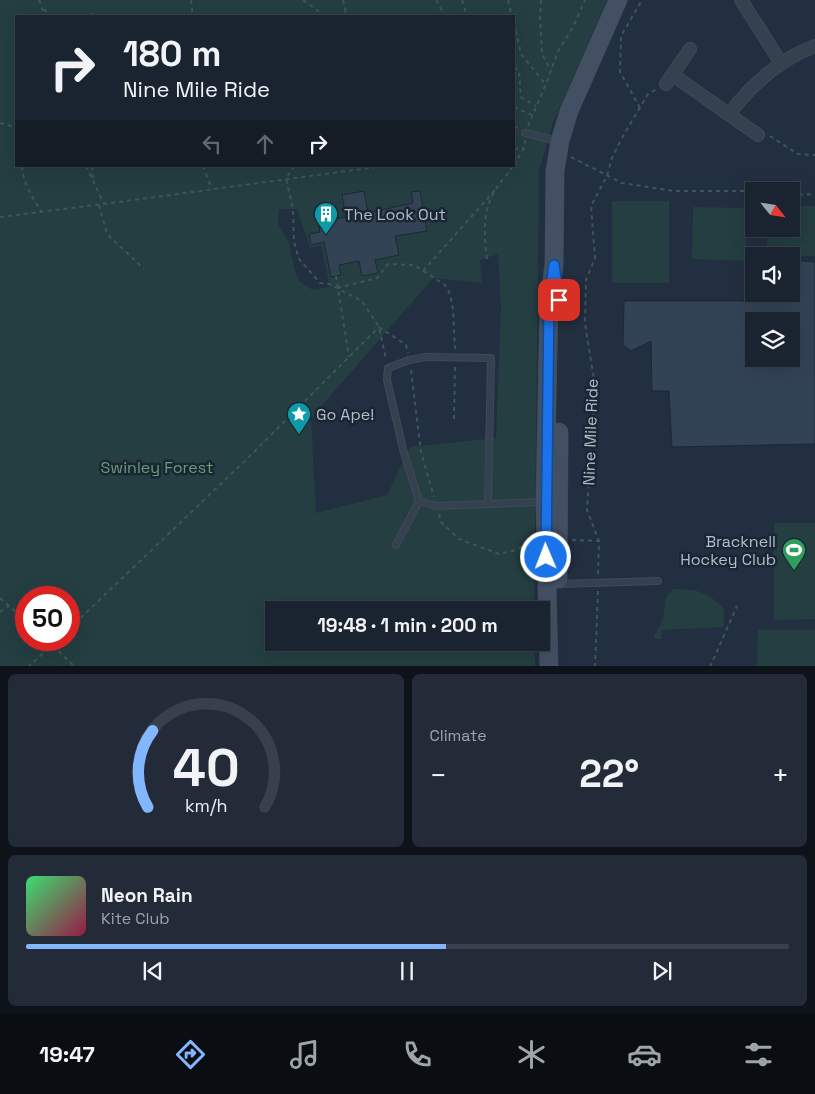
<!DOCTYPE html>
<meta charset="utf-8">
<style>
body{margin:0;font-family:"Space Grotesk",sans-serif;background:#232b38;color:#f1f3f6;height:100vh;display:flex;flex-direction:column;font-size:19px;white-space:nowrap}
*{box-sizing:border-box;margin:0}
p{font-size:16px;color:#9fa4ab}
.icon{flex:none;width:28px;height:28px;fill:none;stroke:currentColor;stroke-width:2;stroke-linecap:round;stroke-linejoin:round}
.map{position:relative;height:666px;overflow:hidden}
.sheet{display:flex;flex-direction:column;gap:8px;padding:8px;background:#0e131a;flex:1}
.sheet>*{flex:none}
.banner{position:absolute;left:15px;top:15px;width:500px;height:152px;border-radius:0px;box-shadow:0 5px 20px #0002,0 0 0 1px #38404c;background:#1a2330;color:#f1f3f6;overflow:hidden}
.needle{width:32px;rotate:120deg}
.buttons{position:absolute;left:745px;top:182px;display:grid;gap:10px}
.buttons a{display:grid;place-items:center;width:55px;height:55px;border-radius:0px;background:#1a2330;box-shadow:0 5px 20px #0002,0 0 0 1px #38404c;font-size:25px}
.speed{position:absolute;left:15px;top:586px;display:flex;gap:10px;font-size:25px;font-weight:700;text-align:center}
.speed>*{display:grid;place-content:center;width:65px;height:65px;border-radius:50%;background:#1a2330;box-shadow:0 5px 20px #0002,0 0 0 1px #38404c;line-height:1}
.speed .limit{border:8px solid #d22;background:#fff;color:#111}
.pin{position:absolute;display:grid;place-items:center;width:42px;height:42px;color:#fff;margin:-21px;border-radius:10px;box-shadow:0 2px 8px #0006}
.me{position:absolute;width:55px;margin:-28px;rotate:359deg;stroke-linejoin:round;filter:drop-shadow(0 0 4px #0008)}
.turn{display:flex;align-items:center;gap:18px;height:105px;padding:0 25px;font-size:22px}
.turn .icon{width:65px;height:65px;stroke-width:2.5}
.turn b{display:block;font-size:35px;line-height:42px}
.lanes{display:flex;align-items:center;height:48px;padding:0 25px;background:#0003;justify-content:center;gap:25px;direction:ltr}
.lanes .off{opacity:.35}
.big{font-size:38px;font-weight:700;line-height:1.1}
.sheet .widget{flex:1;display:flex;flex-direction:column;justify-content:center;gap:8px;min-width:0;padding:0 18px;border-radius:8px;background:#232b38}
.sheet .dial{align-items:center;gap:0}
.dial svg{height:130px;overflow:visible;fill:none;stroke:#38404c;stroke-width:7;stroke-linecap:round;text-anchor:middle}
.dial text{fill:#f1f3f6;stroke:none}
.song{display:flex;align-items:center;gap:15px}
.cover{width:60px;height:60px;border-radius:8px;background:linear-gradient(135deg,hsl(140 70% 55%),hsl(340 70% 35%))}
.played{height:5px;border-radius:2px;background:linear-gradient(90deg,#82b6ff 55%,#38404c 55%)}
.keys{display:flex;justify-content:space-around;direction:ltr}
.heat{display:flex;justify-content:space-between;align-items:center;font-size:28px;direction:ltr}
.sheet .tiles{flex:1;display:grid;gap:8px;grid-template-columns:1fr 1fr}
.widget:last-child{grid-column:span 2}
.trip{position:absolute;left:265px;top:601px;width:285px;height:50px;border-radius:0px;background:#1a2330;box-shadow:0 5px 20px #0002,0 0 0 1px #38404c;font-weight:700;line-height:50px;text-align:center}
.dock{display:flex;height:80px;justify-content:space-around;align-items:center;background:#0a0e13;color:#9fa4ab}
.dock .icon{width:35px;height:35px}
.dock .on{color:#82b6ff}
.dock b{font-size:22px;color:#f1f3f6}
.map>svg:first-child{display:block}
.green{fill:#243e41;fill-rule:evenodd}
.building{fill:#334356;stroke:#1d2836;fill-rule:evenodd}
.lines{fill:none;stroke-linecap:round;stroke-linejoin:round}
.lane-casing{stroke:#3f4a58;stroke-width:8}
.street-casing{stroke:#3f4a58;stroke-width:14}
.secondary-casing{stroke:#3f4a58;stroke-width:19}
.path{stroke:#3d5759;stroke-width:2;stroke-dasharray:4 4;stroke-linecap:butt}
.lane{stroke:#364150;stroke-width:6}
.street{stroke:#364150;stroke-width:12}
.secondary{stroke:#435063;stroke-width:18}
.route-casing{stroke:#114b97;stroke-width:12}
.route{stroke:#1a73e8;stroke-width:9}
.labels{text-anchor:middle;stroke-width:5;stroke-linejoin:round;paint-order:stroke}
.poi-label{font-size:16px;fill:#b2bccb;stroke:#1b2634;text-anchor:start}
.street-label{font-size:16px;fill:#b2bccb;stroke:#1b2634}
.park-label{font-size:16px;fill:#679e72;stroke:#1b2634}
</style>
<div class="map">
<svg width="815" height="667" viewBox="0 0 815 667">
<rect width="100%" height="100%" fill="#222f40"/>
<path class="green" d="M0,0H607L552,125L539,171L534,610H274V642L535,643V666L0,667ZM16,16H514V166H16ZM279,209H297L310,248L321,246L330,287L313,290L300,282L295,272L289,243L278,224ZM498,254L501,307L496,438L410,447L387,495L316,513L311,418L433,278L482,283L480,260ZM26,598H69V640H26Z
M612,201H669V283H612Z
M791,206H815V256H767V229H791Z
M693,207L747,208L746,261L692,259Z
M774,523H815V619L774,620Z
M674,589C698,589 708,592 724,609V627L662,630L661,639H655L654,636C658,629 662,622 664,614C666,601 662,599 674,589Z
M758,630H815V666H757Z"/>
<path class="building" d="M364,191L368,213L413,203L411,192L420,191L427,231L395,236L399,255L375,260L378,273L362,276L359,261L339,265L341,275L331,277L324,242L311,245L309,234L320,232L318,222L346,217L342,195Z
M791,260L815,262V444L672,447L669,391H652L651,341L631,351L623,345L624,301H758V294H791ZM754,321H791V359H754Z"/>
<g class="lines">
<g class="lane-casing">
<path id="lane" d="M525,133L558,141
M488,504L491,358L426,357L409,360L388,368L387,380L404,453L419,501L436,506L545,502
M396,545L419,501
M558,584L658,581"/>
</g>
<g class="street-casing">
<path id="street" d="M741,0L781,63
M673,75L758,135
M666,84L690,49
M729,114C751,86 781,58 815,46"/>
</g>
<g class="secondary-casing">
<path id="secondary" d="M558,579L559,432
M549,667L545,502L549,300L554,265L555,171L560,141L569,111L618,0"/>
</g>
<path class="path" d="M39,0L45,16
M191,0L193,16
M303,0L325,16
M343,0L347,16
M436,0L445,16
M462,0L467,16
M508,0L512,16
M541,0L540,18L542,54L551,71
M44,9L51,16
M84,16L90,13L95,16
M337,16L345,12
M514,23L521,54L546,85
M514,67L519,71L521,97L536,106
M514,107L532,115
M640,108L620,72L621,36L642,0
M0,123L16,127
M514,126L519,129
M528,126L548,79L558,51L573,27L585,0
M770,136L798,154L815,155
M514,149L524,148
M571,157L622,183L674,191H754
M514,165L524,148L525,140
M22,166C23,183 32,197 41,211
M86,166L104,204
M203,166L212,189
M294,166L286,179L293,209L294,242L299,259L320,283L329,284L362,301L379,327L386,359
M93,178L92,169L94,166
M791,195L815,194
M99,205L107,234L144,269
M0,217L104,204L384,166
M487,259C484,234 482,210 496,189C501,181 508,174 513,166
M423,271L496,189
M336,276L349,357
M337,288L377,278L388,264L414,265L445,285L450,294L453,309L455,349
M379,327L406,345L408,353
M411,370L421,452L434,497
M454,419L455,366
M439,514L441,522L459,539L499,554L512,551L531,543
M572,540L599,541
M598,574L599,541L587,510L595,385L585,324L586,280L595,258L591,206L607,176L612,158L623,136L648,94L657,89
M0,598L26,621
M0,612L9,606
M69,629L251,455L379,327
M47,640L75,667
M28,667L58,640
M595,667L598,591
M710,667L737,606"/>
<use href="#lane" class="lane"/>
<use href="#street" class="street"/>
<use href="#secondary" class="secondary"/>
</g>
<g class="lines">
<g class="route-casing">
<path id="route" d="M546,557L549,300L554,265L559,300"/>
</g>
<use href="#route" class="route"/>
</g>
<defs>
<g id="building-pin" transform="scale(1.25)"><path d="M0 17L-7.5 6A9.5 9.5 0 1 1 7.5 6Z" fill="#0f9aa8" stroke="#1b2634"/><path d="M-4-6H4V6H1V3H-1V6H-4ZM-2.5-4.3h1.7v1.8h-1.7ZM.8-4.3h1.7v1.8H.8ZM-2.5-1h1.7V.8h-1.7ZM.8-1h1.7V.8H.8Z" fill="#fff"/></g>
<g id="sight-pin" transform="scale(1.25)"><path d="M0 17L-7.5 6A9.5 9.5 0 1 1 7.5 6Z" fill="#0f9aa8" stroke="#1b2634"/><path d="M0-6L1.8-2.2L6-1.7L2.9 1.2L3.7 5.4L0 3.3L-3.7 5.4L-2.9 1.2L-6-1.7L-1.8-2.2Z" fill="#fff"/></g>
<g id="stadium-pin" transform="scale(1.25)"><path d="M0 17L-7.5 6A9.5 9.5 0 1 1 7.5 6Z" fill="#2e9e5b" stroke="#1b2634"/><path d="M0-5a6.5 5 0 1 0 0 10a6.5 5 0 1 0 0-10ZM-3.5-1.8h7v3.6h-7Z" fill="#fff"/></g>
</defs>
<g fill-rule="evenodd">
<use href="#building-pin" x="326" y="214"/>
<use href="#sight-pin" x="299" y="414"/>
<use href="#stadium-pin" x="794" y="550"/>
</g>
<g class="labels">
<g class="poi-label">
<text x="344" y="220">The Look Out</text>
<text x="316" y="420">Go Ape!</text>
<text x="776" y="547" text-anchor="end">Bracknell<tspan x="776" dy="18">Hockey Club</tspan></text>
</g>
<g class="street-label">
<text transform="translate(590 432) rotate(-88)" y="6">Nine Mile Ride</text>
</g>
<g class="park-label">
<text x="157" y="473">Swinley Forest</text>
</g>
</g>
</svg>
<div class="buttons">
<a><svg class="needle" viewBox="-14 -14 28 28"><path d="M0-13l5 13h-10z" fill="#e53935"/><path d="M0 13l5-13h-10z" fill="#9fa4ab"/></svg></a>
<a><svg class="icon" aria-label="sound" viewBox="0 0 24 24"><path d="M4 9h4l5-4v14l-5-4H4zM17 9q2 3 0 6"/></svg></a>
<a><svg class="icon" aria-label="layers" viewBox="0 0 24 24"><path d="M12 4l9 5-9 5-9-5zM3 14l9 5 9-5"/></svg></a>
</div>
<div class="speed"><div class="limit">50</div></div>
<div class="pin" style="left:559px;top:300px;background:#d93025"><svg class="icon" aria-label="arrive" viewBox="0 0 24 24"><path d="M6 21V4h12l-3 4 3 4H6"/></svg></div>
<svg class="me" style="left:546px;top:557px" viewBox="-20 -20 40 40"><circle r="17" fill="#1a73e8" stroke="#fff" stroke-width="3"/><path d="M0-11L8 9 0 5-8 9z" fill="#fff"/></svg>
<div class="trip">19:48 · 1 min · 200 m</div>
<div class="banner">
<div class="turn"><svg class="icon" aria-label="right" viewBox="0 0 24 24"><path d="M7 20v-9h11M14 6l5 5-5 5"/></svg><div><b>180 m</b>Nine Mile Ride</div></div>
<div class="lanes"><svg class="icon off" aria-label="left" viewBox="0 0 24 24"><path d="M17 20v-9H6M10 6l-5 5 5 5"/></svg><svg class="icon off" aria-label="ahead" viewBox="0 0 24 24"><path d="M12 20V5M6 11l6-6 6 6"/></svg><svg class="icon" aria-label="right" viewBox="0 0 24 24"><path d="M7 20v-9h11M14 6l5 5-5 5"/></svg></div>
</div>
</div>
<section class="sheet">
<div class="tiles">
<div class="widget dial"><svg viewBox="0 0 100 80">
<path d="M14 69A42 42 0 1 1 86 69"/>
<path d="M14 69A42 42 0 0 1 17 22" stroke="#82b6ff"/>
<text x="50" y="56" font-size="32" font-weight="700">40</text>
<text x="50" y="72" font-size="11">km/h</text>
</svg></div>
<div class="widget"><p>Climate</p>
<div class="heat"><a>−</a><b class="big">22°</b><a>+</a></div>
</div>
<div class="widget">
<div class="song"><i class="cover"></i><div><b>Neon Rain</b><p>Kite Club</p></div></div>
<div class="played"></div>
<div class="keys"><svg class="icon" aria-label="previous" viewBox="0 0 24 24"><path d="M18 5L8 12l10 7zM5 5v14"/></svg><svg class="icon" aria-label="pause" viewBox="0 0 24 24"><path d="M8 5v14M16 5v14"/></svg><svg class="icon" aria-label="next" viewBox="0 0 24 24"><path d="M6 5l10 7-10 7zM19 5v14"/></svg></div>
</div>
</div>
</section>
<nav class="dock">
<b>19:47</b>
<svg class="icon on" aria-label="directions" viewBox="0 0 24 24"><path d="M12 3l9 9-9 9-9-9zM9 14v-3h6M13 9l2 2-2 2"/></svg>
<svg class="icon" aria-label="music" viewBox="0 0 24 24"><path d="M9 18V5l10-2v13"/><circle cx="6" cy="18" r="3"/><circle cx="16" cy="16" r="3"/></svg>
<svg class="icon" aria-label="phone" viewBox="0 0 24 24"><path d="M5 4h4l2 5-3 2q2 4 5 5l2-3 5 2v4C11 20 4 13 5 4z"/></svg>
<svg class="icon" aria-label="climate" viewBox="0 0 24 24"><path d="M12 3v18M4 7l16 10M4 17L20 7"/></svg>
<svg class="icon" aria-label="car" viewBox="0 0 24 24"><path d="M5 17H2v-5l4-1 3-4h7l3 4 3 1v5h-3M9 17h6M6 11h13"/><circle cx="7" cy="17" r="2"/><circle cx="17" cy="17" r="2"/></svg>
<svg class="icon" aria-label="filters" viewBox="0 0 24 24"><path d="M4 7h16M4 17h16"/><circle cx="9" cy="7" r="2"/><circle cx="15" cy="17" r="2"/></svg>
</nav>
